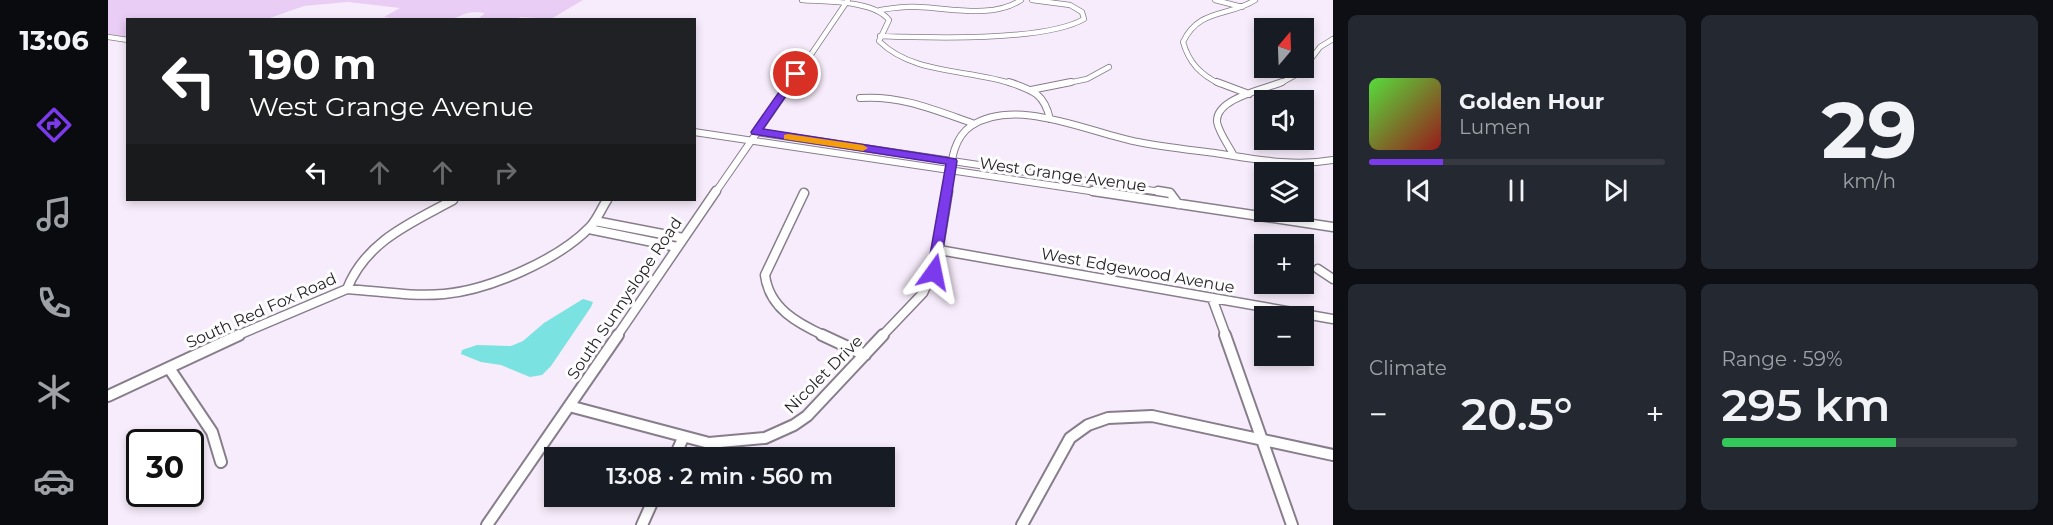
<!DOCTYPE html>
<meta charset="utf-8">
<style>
body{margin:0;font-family:Montserrat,sans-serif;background:#242831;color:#f1f3f6;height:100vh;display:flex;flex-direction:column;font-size:22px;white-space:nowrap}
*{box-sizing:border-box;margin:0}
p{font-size:20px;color:#9ea1a6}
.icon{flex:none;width:33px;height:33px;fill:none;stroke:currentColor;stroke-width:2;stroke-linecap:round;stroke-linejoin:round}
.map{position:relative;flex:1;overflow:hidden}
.details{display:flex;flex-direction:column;gap:15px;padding:15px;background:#0d0f14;width:720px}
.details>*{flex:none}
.guide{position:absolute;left:18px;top:18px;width:570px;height:183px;border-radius:0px;box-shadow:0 3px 9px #0003;background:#202124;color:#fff;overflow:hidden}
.needle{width:39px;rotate:19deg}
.fabs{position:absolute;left:1146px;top:18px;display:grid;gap:12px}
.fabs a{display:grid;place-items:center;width:60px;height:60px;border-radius:0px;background:#171b24;box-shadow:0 3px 9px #0003;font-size:30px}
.speed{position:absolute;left:18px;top:429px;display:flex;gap:12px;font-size:30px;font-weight:700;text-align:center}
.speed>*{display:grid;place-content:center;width:78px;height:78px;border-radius:50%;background:#171b24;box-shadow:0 3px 9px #0003;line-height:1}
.speed .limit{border:3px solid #111;border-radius:9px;background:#fff;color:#111}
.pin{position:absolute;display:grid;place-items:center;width:51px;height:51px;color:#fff;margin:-26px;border:3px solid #fff;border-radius:50%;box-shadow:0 2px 6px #0007}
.me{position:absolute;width:66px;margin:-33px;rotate:12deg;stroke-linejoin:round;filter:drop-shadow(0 0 4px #0008)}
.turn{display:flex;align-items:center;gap:21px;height:126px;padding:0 24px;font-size:27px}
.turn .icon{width:78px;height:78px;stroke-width:2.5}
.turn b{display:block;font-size:42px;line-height:51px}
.lanes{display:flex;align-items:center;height:57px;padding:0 24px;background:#0003;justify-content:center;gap:30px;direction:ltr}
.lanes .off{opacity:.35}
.big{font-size:45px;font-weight:600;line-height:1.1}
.details .card{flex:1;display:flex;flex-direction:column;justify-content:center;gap:9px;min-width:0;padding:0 21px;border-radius:9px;background:#242831}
.details .dial{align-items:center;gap:0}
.dial b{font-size:78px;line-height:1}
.song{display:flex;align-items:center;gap:18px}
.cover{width:72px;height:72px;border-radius:9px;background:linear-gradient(135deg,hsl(110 70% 55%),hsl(0 70% 35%))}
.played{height:6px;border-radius:3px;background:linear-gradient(90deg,#7c3aed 25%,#363941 25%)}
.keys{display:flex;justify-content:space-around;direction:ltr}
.heat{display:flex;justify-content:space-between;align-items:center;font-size:33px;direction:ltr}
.charge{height:9px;border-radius:4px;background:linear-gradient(90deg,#34c759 59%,#363941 0)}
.details .tiles{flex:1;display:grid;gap:15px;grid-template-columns:repeat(2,1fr)}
.trip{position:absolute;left:436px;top:447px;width:351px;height:60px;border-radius:0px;background:#171b24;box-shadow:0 3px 9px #0003;font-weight:600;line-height:60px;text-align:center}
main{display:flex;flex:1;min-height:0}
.menu{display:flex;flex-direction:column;width:108px;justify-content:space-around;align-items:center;background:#090b0e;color:#9ea1a6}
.menu .icon{width:42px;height:42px}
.menu .current{color:#7c3aed}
.menu b{font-size:27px;color:#f1f3f6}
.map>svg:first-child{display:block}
.green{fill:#e9cdf5}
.water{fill:#7ae2e0}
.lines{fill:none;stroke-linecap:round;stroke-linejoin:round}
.minor-far3-casing{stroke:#877d8b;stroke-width:6}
.minor-far2-casing{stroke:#877d8b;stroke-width:8}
.minor-far1-casing{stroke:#877d8b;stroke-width:11}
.minor-casing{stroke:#877d8b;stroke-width:14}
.minor-far3{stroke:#fff;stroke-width:4.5}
.minor-far2{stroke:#fff;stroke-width:6}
.minor-far1{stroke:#fff;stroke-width:8}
.minor{stroke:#fff;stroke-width:10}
.route{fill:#7c3aed;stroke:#51269a;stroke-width:1.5}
.slow{fill:#f59e0b}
.labels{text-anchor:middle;stroke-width:6;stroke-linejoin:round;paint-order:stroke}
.street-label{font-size:16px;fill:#262228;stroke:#fdfdfd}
</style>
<main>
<nav class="menu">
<b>13:06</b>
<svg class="icon current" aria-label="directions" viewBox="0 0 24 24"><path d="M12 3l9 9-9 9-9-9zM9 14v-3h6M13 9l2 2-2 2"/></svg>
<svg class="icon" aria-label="music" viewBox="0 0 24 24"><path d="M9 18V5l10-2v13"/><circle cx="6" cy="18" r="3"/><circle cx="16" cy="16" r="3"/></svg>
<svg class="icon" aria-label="phone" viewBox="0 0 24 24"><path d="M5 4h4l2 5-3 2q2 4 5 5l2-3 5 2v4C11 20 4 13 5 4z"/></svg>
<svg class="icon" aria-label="climate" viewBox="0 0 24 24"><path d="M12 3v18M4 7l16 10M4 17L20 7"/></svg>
<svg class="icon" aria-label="car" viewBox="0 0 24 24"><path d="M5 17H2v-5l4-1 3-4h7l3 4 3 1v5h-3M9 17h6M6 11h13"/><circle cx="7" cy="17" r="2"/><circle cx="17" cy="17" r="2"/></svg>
</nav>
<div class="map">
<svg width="1225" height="525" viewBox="0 0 1225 525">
<rect width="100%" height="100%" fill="#f7ecfb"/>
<path class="green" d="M0,0H475L443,19L413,17L408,19H370L377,13C355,10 356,17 339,20C319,22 296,20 276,17L292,8L240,2L196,6L159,19L20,20L19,37L0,34Z"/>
<path class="water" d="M475,299L485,302L483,307L443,366L434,375L422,377L393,365L373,362L353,354L354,350L369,345L403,346L415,341L436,323Z"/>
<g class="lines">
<g class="minor-far3-casing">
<path id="minor-far3" d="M694,0C718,2 766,0 781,20L771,41C805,75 862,69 905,84
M1107,0L1134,7
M772,10C785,8 797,6 810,7C843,8 884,19 913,0
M772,36C821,38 936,42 976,19L974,12L962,5L924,0
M0,37L20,40
M683,84L740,0
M955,84L979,79L1001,67
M1112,84C1093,75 1081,63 1075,42C1091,8 1121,17 1147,0
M1171,84L1193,72L1212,47L1225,39"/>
</g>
<g class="minor-far2-casing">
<path id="minor-far2" d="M901,82C924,90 936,93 942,119
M1109,82L1141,94
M923,90L963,82
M752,98C792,95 827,110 864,123
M586,132L995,193
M648,132L1060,193
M1126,156C1121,146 1111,133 1109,122C1107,98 1158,89 1174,82
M607,193L684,82
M839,193C843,171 842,140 863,126C908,96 982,133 1030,142C1056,147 1082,150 1107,153C1147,159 1185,167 1225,160"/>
</g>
<g class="minor-far1-casing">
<path id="minor-far1" d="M985,191L1225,227
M1050,191L1062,193L1070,204
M696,193L657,275C661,308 689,323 717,336
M487,221L575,238
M481,229L569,247
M831,250L1225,319
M1210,269L1225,279
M239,289C271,291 304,297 336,294C381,290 450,260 482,227C489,220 493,209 499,200
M1104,298L1118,336
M128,336L239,289C258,241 303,223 345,200
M509,336L608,191
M774,336L815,293L828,264L840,191"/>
</g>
<g class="minor-casing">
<path id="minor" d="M714,335L757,355
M1117,335L1184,525
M61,368L104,432L113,462
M0,396L131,335
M461,406L601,443L657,438L686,425L699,416L775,335
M566,458L575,438
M379,525L510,335
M534,525L547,496
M914,525L962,438L980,425L1000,418L1044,416L1225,455"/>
</g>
<use href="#minor-far3" class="minor-far3"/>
<use href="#minor-far2" class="minor-far2"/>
<use href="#minor-far1" class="minor-far1"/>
<use href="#minor" class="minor"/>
</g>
<path class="route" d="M685,72L693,74L655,129L848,159L849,161L831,274L826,276L819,272L838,164L644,134L643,132Z"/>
<path class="slow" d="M680,134L755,145L760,148L755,151L676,139V135Z"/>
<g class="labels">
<g class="street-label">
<text transform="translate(955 174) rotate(8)" y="6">West Grange Avenue</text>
<text transform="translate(1030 270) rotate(10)" y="6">West Edgewood Avenue</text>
<text transform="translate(516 298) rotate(-56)" y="6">South Sunnyslope Road</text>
<text transform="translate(153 310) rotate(-24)" y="6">South Red Fox Road</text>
<text transform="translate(715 374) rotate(-45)" y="6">Nicolet Drive</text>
</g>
</g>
</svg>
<div class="fabs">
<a><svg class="needle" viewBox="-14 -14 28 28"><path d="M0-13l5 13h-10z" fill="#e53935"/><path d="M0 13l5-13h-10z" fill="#9ea1a6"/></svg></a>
<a><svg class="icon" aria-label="sound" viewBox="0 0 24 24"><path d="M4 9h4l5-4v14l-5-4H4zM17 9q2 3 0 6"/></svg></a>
<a><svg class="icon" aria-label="layers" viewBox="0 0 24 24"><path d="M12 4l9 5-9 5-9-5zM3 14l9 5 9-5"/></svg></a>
<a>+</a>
<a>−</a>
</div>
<div class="speed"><div class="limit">30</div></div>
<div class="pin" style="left:688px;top:74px;background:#d93025"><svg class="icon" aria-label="arrive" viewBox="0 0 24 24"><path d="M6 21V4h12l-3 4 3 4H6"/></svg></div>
<svg class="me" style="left:826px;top:272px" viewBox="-20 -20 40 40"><path d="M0-17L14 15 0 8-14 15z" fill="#7c3aed" stroke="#fff" stroke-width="4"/></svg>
<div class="trip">13:08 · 2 min · 560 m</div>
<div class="guide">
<div class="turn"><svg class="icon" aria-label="left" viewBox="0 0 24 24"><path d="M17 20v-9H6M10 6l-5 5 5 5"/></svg><div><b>190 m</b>West Grange Avenue</div></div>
<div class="lanes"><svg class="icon" aria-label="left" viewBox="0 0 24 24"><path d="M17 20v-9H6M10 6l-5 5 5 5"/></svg><svg class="icon off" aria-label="ahead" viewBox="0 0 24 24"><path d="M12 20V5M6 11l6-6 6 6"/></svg><svg class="icon off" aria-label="ahead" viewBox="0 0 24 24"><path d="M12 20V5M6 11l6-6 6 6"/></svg><svg class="icon off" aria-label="right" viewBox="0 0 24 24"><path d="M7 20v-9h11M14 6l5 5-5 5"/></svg></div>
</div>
</div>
<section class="details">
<div class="tiles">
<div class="card">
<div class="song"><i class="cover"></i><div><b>Golden Hour</b><p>Lumen</p></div></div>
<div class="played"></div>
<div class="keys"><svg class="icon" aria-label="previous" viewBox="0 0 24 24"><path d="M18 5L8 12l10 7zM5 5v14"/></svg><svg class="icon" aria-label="pause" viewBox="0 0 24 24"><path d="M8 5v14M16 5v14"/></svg><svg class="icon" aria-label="next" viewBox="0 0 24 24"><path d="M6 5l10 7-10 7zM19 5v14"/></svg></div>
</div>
<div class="card dial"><b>29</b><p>km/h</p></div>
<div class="card"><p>Climate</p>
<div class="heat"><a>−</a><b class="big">20.5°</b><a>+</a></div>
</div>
<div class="card"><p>Range · 59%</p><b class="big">295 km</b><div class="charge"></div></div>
</div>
</section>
</main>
